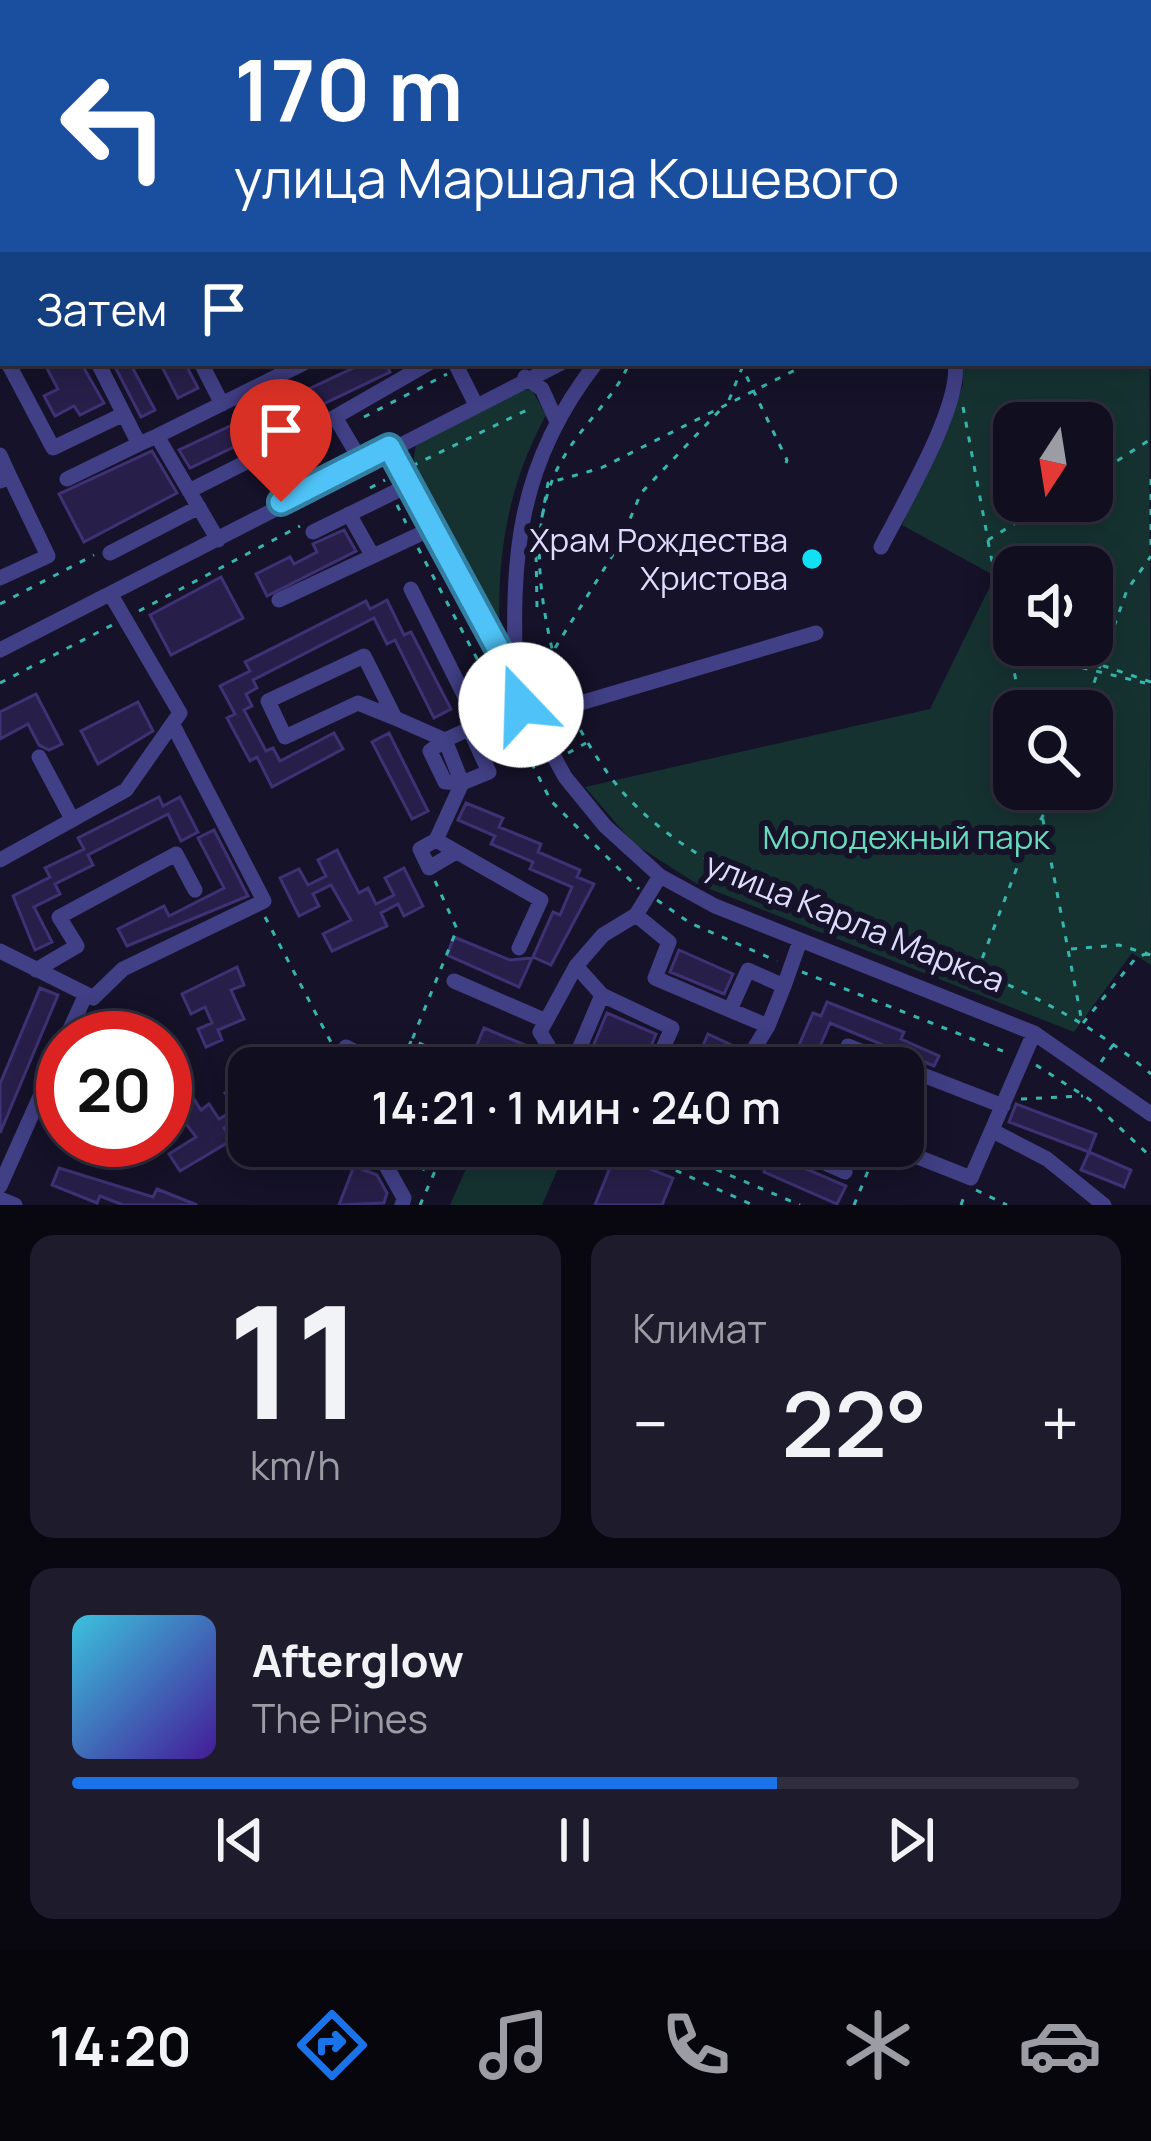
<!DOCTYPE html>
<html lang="ru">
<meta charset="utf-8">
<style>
body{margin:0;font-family:Manrope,sans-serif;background:#1e1c2c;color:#f1f3f6;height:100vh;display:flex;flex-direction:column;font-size:45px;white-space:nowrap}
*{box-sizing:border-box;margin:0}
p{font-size:39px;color:#9c9ca4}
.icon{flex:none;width:66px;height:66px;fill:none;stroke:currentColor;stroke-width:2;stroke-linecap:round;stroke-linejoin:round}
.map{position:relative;height:1205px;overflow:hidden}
.panel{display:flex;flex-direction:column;gap:30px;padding:30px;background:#090811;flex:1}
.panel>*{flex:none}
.banner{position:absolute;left:0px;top:0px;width:1152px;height:366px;box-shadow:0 6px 30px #0003,0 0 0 3px #302e3d;background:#1a4fa0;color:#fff;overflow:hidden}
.needle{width:78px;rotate:192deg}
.tools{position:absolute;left:993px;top:402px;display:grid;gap:24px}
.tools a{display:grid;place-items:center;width:120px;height:120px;border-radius:24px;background:#100e1f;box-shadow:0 6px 30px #0003,0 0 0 3px #302e3d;font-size:60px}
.speed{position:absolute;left:36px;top:1011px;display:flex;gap:24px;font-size:60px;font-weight:700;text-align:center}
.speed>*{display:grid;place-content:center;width:156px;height:156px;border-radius:50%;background:#100e1f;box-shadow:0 6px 30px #0003,0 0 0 3px #302e3d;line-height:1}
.speed .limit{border:18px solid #d22;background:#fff;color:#111}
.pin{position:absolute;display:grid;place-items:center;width:102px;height:102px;color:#fff;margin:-123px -51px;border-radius:50% 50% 50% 0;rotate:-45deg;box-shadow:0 0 12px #0007}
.pin .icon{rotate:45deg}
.me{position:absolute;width:132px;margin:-66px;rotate:339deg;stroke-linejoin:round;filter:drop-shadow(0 0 9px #0008)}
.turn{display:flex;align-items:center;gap:42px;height:252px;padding:0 36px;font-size:54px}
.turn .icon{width:156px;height:156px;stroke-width:2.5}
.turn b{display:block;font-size:84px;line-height:102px}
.then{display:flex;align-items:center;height:114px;padding:0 36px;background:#0003;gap:24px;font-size:45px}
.big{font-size:90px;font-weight:600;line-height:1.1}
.panel .widget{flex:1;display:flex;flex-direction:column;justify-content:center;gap:18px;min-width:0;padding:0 42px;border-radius:24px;background:#1e1c2c}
.panel .dial{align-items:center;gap:0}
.dial b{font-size:156px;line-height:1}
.song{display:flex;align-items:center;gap:36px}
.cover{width:144px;height:144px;border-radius:18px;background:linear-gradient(135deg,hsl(190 70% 55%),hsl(260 70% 35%))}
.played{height:12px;border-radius:6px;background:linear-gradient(90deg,#1a73e8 70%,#302e3d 70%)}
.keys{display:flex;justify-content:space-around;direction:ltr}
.heat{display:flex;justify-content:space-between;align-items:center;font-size:66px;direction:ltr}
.panel .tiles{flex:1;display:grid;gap:30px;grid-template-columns:1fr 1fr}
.widget:last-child{grid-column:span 2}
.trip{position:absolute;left:228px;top:1047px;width:696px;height:120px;border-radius:24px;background:#100e1f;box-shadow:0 6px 30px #0003,0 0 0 3px #302e3d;font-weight:600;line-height:120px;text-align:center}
.menu{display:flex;height:192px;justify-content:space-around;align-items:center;background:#06060c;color:#9c9ca4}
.menu .icon{width:84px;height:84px}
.menu .active{color:#1a73e8}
.menu b{font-size:54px;color:#f1f3f6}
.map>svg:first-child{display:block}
.green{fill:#153231;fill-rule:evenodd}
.building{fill:#271f49;stroke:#3e3274;stroke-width:3}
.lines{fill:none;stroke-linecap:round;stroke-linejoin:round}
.path{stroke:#36b6ad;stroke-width:3;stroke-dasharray:6 9;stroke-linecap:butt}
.minor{stroke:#413f85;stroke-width:15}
.route-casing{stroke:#337fa1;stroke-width:30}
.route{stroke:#4fc3f7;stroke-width:21}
.poi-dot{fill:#11e0f4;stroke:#151229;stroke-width:4.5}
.labels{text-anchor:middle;stroke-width:12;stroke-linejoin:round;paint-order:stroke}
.poi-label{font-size:33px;fill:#dedbfd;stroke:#151229;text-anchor:end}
.park-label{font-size:33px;fill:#69dbbd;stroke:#151229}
.street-label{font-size:33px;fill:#dedbfd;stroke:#151229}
</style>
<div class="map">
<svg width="1151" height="1205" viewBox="0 0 1151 1205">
<rect width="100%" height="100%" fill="#151229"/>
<path class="green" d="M1149,256L1151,965L1132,953L1074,1032L697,884L633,843L585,787L930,709L995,576L902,525L963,385L961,363H1149ZM1014,423H1092V501H1014ZM1014,567H1092V645H1014ZM1014,711H1092V789H1014Z
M518,390H532L546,415C507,487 496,558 500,640L412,470L416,444Z
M476,1146H568L542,1205H450Z"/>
<path class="building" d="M44,363H81L104,403L80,415L74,406L55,416L44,396L58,389Z
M113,363H130L155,410L141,417Z
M160,363H185L198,388L178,398Z
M364,363H385L390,372L190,468L179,450Z
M152,451L177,493L84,542L59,494Z
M344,530L356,551L267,596L256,574L290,557L294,564L317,552L313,544Z
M221,577L243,618L171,655L150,615Z
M387,600L404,635L411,632L451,709L434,718L395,640L387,644L374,618L253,680L257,688L246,694L252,706L244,710L266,751L273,748L280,761L334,733L343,749L272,787L257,757L250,761L227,718L235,714L220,686L250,671L245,662L366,601L370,609Z
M36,694L62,744L49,750L39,745L28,724L0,739V712Z
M138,702L153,731L98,764L81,731Z
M389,733L428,811L412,819L372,742Z
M159,797L163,806L180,797L198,832L181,841L168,814L88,855L93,865L55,884L60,894L34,907L52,942L35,950L13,896L50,877L45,868L84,849L78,838Z
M466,803L503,818L499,827L541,844L538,852L580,870L577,877L594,884L551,965L533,957L553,912L560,915L572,887L530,869L533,862L491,844L495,836L458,820Z
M214,830L248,896L127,946L118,929L164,906L169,916L224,888L198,838Z
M337,850L359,893L368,888L376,904L394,895L385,878L404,868L423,906L404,916L398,904L381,913L387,926L332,951L323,934L351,920L331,885L313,894L319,906L299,916L280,878L299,869L308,885L326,876L318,860Z
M454,937L510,960L532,958L519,987L447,955Z
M679,950L733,974L724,994L670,972Z
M237,967L244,985L231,990L244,1019L218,1030L222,1040L206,1047L198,1029L212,1023L205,1007L191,1014L182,994Z
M40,988L58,995L0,1133V1084Z
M827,1002L904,1032L901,1039L939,1056L934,1066L830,1023L811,1068H789L813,1013L821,1016Z
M607,1013L656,1034L642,1068H584Z
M484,1028L537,1050L541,1057L537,1068L498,1055L493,1066L472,1057Z
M708,1034L738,1048L729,1068H693Z
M175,1069L201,1110L209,1104L219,1119L236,1109L225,1093L243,1081L249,1090V1130L241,1117L224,1128L232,1140L180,1171L169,1154L196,1137L172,1105L165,1109V1075Z
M1016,1104L1096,1134L1089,1152L1009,1122Z
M774,1146H788L783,1159L846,1186L837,1204L764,1172Z
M1089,1152L1131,1170L1124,1187L1081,1170Z
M615,1155L673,1178L662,1205H595Z
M354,1166L377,1175L387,1193L384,1203L339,1205Z
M59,1168L153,1197L157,1189L197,1205H123L100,1196L97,1203L52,1185Z"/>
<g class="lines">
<path class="path" d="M923,0L925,3
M988,0L990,3
M254,3L260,0
M1149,23L1151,21
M1149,85L1151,84
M1149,316L1151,317
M740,363L787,460L785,466
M729,400L744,363
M963,407L988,540L1051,501
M364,417L447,374
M299,452L311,476
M412,466L533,407
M1092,477L1151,439
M1151,479V548
M370,488L385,480
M397,505L406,523
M988,541L1022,711
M418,548L498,698
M0,604L94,555
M537,607L536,551L548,483L601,468L809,363
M139,611L300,526
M555,648L619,545L641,493L723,407
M1013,659L1101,665L1151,682
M1067,664L1145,683
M0,683L114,624
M563,692C543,618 521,525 565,455C583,424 617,395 629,363
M1084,711L1127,590L1151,556
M573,717C591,749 609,780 636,806C710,879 817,908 911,944C996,977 1082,1014 1151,1074
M511,723L551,801L639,889
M568,753L586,743
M1037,789L1082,1022
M435,881L457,929L412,1040L477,1068
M657,900L690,923L777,961
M265,917L333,1046
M1071,949L1119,945L1151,955
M802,972L1010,1054
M977,972L1026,844L1059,789
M1083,1023L1135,959L1151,951
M411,1041L407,1051L444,1068
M385,1050L407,1051
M1101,1062L1113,1045
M1036,1065L1089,1099L1151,1157
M411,1068H423
M1021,1099L1083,1096
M415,1146L408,1162L434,1174
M621,1146L753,1205
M661,1146L800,1205
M976,1190L1007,1205
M420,1205L446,1146
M854,1205L877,1149L885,1152
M961,1205L966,1191"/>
<path class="minor" d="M53,0L55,3
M163,0L165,3
M339,0L341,3
M526,0L528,3
M702,0V1
M830,0L832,3
M899,0L901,3
M1119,0L1120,3
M32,3L33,0
M961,3L967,0
M1149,52L1151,51
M0,74L3,80
M0,107L3,105
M0,217L3,224
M0,259L3,252
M0,331L3,323
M0,344L3,351
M8,363L53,448L124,414
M98,363L139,444L157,436
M201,363L222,404
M455,363L475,403
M525,377L542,389L557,422
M386,448L565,777L605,826L660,876L715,906L1034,1033L1151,1114
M0,455L10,477
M361,461L335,417L429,363
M67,479L139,444
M0,481L10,477L48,556L0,578
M189,491L335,417
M349,514L371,553
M313,532L409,485
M218,540L157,436L304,363
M881,547C902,506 962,405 955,363
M110,553L199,507
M411,589L478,723
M279,600L433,528
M0,650L561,363
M516,682C511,558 516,466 596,363
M395,718L358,703L285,737L268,701L364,656L395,718L445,740L528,702
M537,725L567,707L816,633
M469,728L489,772L462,783L445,740L430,751L445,782L462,783L436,840L541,900L519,948
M39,757L72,819
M436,840L420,849L429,868L456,852
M0,860L126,790L180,713L111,595
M636,915L669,942L655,978L730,1010L748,970L784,986L800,941
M0,951L86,994L66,1038
M576,966L602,995L672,1028L654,1068
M36,970L77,946L59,917L176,854L195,890
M454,981L546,1021
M86,994L93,998L123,969L264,901L173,725
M730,1010L768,1026L784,986
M346,1047L387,1068
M555,1068L558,1062L540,1032L576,966L603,935L636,915L660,876
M571,1068L602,995
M742,1068L768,1026
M839,1068L848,1046L1003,1106
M993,1131L1047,1159L1104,1205
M375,1146L404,1198L402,1205
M807,1146L804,1154L845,1172
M895,1148L971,1178L1034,1033
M706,1150L708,1146
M0,1186L63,1045
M0,1199L15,1205"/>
</g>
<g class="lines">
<g class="route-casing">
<path id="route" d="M281,502L389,447L527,702L521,705"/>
</g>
<use href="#route" class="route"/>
</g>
<circle class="poi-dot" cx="812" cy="559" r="12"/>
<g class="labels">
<g class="poi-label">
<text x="788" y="552">Храм Рождества<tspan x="788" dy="38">Христова</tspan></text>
</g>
<g class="park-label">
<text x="906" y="849">Молодежный парк</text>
</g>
<g class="street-label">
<text transform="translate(855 922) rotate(22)" y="12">улица Карла Маркса</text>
</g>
</g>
</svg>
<div class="tools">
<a><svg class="needle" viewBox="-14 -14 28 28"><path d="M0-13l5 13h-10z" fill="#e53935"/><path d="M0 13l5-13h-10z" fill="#9c9ca4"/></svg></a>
<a><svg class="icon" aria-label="sound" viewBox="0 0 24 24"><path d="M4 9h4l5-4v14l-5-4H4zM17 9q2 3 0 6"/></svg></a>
<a><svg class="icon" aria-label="search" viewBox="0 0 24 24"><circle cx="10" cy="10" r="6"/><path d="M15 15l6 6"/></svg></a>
</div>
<div class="speed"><div class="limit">20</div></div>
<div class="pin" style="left:281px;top:502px;background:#d93025"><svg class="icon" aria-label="arrive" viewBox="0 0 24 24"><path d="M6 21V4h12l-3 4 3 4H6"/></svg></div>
<svg class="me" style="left:521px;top:705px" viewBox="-20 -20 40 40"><circle r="19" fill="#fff"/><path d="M0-13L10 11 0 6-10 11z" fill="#4fc3f7"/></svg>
<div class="trip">14:21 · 1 мин · 240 m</div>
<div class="banner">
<div class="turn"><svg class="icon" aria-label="left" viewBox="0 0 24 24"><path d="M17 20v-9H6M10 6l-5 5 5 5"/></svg><div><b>170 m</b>улица Маршала Кошевого</div></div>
<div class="then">Затем<svg class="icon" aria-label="arrive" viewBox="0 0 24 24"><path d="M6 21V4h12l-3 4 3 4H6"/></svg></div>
</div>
</div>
<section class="panel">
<div class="tiles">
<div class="widget dial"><b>11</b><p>km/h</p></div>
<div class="widget"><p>Климат</p>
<div class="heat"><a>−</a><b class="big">22°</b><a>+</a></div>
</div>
<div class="widget">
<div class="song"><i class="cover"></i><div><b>Afterglow</b><p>The Pines</p></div></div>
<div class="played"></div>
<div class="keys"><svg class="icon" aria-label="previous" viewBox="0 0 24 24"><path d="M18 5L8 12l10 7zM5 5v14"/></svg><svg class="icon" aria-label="pause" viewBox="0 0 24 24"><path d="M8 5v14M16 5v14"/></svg><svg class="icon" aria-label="next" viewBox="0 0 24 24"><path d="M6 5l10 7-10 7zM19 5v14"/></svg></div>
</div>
</div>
</section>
<nav class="menu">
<b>14:20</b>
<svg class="icon active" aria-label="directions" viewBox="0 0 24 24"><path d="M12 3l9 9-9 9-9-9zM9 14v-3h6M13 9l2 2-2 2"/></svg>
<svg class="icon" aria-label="music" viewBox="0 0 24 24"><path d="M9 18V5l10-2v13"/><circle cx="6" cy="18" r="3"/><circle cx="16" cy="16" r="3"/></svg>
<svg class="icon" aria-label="phone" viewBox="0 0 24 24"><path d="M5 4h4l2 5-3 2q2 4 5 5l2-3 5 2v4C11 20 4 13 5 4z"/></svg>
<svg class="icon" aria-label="climate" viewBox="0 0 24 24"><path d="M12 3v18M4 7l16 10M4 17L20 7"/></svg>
<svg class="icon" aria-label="car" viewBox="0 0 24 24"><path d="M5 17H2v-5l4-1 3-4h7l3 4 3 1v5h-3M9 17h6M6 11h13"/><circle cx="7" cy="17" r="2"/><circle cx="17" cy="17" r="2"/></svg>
</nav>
